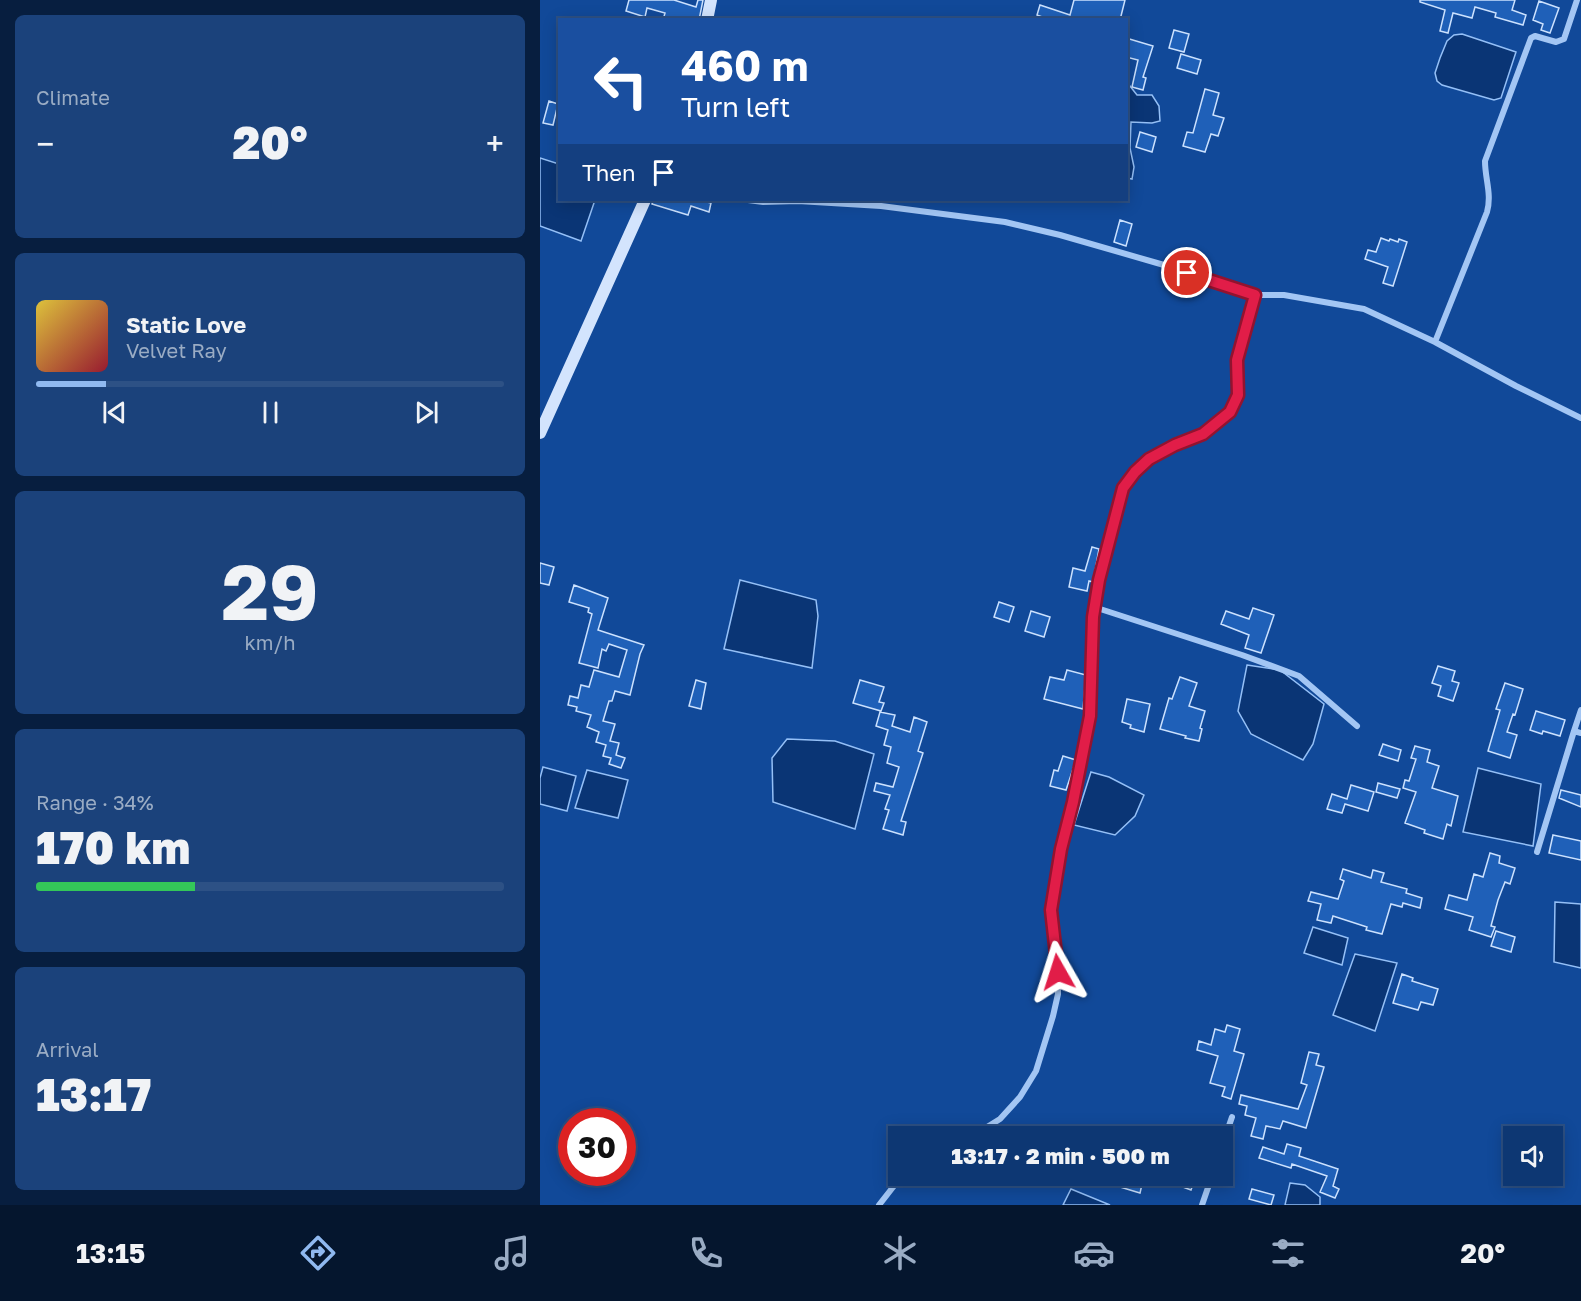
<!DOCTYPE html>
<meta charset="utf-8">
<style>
body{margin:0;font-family:"Golos Text",sans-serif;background:#1b427b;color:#f1f3f6;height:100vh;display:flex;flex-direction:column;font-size:22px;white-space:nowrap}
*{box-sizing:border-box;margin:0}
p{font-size:20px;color:#9aacc4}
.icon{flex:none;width:33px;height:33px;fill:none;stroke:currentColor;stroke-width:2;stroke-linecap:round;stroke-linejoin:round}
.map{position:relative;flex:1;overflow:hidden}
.panel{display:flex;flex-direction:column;gap:15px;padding:15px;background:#071e3f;width:540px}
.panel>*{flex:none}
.hud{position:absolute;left:18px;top:18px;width:570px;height:183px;border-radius:0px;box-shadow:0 3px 15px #0003,0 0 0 2px #2d5185;background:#1a4fa0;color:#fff;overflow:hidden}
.controls{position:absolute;left:963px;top:1126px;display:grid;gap:12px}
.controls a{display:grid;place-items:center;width:60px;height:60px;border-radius:0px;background:#0d3773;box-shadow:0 3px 15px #0003,0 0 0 2px #2d5185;font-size:30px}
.speed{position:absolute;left:18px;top:1108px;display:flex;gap:12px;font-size:30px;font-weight:700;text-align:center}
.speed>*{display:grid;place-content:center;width:78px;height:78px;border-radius:50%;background:#0d3773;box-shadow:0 3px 15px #0003,0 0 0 2px #2d5185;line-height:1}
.speed .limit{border:9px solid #d22;background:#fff;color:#111}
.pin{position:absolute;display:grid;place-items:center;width:51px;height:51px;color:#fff;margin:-26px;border:3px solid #fff;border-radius:50%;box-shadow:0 2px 6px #0007}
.me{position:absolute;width:66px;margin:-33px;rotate:354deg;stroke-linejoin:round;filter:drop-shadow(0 0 4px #0008)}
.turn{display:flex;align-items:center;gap:21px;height:126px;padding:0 24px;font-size:27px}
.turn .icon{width:78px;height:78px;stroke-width:2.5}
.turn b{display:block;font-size:42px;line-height:51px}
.then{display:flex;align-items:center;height:57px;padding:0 24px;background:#0003;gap:12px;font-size:22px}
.big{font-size:45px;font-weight:800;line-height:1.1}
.panel .widget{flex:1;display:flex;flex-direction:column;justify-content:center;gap:9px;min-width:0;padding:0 21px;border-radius:9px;background:#1b427b}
.panel .dial{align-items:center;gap:0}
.dial b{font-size:78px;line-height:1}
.song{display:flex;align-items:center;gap:18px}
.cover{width:72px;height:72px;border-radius:9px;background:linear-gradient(135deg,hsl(50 70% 55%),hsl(350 70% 35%))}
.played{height:6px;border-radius:3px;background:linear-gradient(90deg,#90b9f0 15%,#2d5185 15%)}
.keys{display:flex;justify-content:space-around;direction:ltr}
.heat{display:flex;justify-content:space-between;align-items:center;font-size:33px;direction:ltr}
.charge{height:9px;border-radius:4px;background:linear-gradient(90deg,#34c759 34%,#2d5185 0)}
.trip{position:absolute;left:348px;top:1126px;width:345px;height:60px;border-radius:0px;background:#0d3773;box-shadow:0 3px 15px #0003,0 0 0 2px #2d5185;font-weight:800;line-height:60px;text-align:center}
.tab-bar{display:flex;height:96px;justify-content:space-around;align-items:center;background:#05162e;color:#9aacc4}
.tab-bar .icon{width:42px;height:42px}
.tab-bar .on{color:#90b9f0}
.tab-bar b{font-size:27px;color:#f1f3f6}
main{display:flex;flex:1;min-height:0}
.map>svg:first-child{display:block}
.water{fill:#0a3575;stroke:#95c0f7;stroke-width:1.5}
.building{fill:#1f60b8;stroke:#cbe1fe;stroke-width:1.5}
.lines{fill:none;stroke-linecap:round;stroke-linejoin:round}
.street{stroke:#a3c6f4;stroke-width:6}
.secondary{stroke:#d3e4fd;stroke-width:12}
.route-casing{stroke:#92132f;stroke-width:15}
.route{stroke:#e11d48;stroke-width:10}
</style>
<main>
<section class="panel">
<div class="widget"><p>Climate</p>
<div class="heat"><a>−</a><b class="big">20°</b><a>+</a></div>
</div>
<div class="widget">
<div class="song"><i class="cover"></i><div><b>Static Love</b><p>Velvet Ray</p></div></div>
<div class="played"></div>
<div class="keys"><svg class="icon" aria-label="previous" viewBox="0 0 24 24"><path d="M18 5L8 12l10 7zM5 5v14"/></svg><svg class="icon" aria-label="pause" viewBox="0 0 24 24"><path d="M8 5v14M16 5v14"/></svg><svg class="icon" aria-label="next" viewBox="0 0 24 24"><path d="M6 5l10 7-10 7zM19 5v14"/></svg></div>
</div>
<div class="widget dial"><b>29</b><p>km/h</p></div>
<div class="widget"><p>Range · 34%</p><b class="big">170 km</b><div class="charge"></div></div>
<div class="widget"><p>Arrival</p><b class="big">13:17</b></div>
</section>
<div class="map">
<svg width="1041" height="1205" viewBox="0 0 1041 1205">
<rect width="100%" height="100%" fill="#114999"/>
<path class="water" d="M922,34L976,52L961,98L954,100L902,85L897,81L895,73L900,58L907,41L914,35Z
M586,81L597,95H612L619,106L620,121L612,123L591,122L590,148L594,167L592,179L587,178Z
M0,158L19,164L20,200H55L41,241L0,226Z
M200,580L276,600L278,616L272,668L184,649Z
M707,665L740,670L784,704L773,744L763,760L711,734L698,711Z
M247,739L295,741L334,754L315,829L233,802L232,758Z
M3,767L36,776L27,811L0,804V778Z
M938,768L1001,784L993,846L923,832Z
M47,770L88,780L78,818L35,808Z
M551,772L569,777L604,795L595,816L575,835L534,825Z
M1015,902L1041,904V968L1014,962Z
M773,927L808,938L802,965L764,953Z
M815,954L857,963L835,1031L793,1015Z
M750,1183L765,1185L780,1197V1205H745Z
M531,1189L570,1205H523Z"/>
<path class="building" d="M89,0H134L156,7L158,0H163L159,20H123L125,13L107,8L105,17L86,11Z
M534,0H585L580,20H510L497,15L500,5L530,15Z
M880,0H975L972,10L986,15L983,25L955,17L956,13L935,7L932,18L913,13L908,33L900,31L905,10L880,2Z
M999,1L1019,8L1010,33L1001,30L1003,24L993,20Z
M634,30L649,34L644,52L629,48Z
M586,38L613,46L603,77L606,78L603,90L592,87L598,60L586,57Z
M641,54L661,60L657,74L637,68Z
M665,89L679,93L673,115L684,118L678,136L671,134L665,152L643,146L647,132L653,133Z
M9,101L18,104L13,125L3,123Z
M600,132L616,137L612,152L596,147Z
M113,200H159L171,203L169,212L151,206L148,215L112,204Z
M580,220L592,224L586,246L574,242Z
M841,238L849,241L850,239L858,242L859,239L867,242L853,286L843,283L848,267L825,259L828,250L836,252Z
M552,547L559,549L553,582L549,581L547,591L529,587L533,568L545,571Z
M0,563L14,567L9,585L0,583Z
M34,585L68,598L58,630L104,645L100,654L90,695L75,691L72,701H69L63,721L75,724L70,741L79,743L76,755L85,758L81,768L69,764L71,758L63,756L66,745L56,742L59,732L47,727L51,715L36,711L37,707L28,705L30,696L38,698L41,685L49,687L54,670L79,677L87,650L69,644L66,651L62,649L58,668L39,663L52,614L48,612L49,608L29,602Z
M459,602L474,607L469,622L454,617Z
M713,608L734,615L721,653L705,648L709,635L681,624L686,611L709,619Z
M491,611L510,617L504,637L485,631Z
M898,666L915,671L912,681L919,683L913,701L898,696L901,686L892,683Z
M527,670L546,675L543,709L504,699L510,677L524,680Z
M640,677L657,683L649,706L665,711L660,728L662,729L659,741L645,738L646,736L620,729L629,698L632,699Z
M156,680L166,683L161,709L149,706Z
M320,680L344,687L339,702L344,703L341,711L313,703Z
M965,683L983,689L975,715L973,714L967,732L977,735L970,758L948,751L960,710L956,709Z
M587,699L610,704L604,732L590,728L591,725L582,722Z
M996,711L1025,720L1020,736L1003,731L1002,734L990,730Z
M340,712L355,715L352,726L370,732L374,717L387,722L378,751L383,753L361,821L366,822L363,835L343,829L349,810L345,809L350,795L334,791L336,783L353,787L359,767L347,763L351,747L344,745L348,730L336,726Z
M843,744L861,750L858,761L839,755Z
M875,746L890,750L887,762L899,766L892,788L918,796L911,826L907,824L903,839L884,833L885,830L865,823L876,792L863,788L865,780L869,781L876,759L871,758Z
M523,756L536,760L526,790L510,786L514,770L518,771Z
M838,783L860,789L857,798L836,792Z
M811,785L834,792L828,811L805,804L802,813L787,809L792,794L807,799Z
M1021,790L1041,795V807L1019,798Z
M1013,835L1041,841V860L1009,853Z
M950,853L960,856L959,863L975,868L970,884L965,882L958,900L951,926L955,927L951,937L929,930L933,917L905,909L909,895L927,900L934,874L943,877Z
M803,869L831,878L833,870L844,873L841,882L867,889L866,893L882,898L880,908L863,903L862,907L851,904L842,934L826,930L827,927L793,916L791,923L777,920L781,904L768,901L771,892L798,899L804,881L800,879Z
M956,931L975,937L971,952L951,946Z
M862,974L873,978L872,981L898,989L893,1005L881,1002L878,1010L853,1003Z
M687,1025L700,1029L694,1051L704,1054L691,1099L682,1096L685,1087L670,1083L678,1056L657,1050L659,1041L671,1045L675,1029L685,1032Z
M769,1052L779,1054L776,1065L784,1067L766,1128L743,1121L740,1129L726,1126L723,1139L711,1136L716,1118L705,1115L707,1106L699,1104L701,1095L758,1109L767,1085L761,1083Z
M544,1126L571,1135V1137H541Z
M747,1144L761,1148L759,1156L798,1169L793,1186L799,1189L795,1198L780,1192L787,1176L752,1164L751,1168L719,1158L723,1147L744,1154Z
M594,1176H604L600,1193L580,1187L582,1179L593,1182Z
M635,1176H656L651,1190L632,1183Z
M712,1189L734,1195L731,1205L709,1199Z"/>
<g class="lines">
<path class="street" d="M208,200L223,202L258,201L341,206L465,222L520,235L624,265L715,295
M895,342L947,212C952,194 945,179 945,161L991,38L995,36L1016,42L1024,39L1037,0
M554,607L702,655L759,676L817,726
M1041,710L1034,731L1041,733
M997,852L1034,731
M431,1137L460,1119L480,1097L496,1071L513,1016L518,994V972L511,910L521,849L533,802L550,716L553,617L559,580L583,487L595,472L609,459L635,445L663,434L690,412L698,395L697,360L715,295H744L824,309L895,342L976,386L1041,418
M682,1146L692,1117
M457,1176L477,1183
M339,1205L357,1182L366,1176
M662,1205L672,1176"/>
<path class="secondary" d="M167,20L171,0
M0,433L105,200"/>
</g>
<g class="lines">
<g class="route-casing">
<path id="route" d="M518,972L511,910L521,849L533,802L550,716L553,617L559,580L583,488L595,472L609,459L635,445L663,434L690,412L698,395L697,360L715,295L647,273"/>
</g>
<use href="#route" class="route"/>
</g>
</svg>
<div class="controls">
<a><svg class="icon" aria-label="sound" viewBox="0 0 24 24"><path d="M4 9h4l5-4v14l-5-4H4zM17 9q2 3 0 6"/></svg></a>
</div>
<div class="speed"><div class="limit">30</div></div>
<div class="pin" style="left:647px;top:273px;background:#d93025"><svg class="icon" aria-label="arrive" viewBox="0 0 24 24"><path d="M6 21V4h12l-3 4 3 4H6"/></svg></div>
<svg class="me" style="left:518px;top:972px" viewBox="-20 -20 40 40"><path d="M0-17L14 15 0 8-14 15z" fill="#e11d48" stroke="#fff" stroke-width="4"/></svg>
<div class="trip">13:17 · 2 min · 500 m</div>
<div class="hud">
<div class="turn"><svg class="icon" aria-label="left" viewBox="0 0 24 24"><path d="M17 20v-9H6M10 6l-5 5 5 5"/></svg><div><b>460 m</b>Turn left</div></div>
<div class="then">Then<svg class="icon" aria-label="arrive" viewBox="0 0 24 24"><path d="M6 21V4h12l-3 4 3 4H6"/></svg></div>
</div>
</div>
</main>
<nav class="tab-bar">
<b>13:15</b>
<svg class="icon on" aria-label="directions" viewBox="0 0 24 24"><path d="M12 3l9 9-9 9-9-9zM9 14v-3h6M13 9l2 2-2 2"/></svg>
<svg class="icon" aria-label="music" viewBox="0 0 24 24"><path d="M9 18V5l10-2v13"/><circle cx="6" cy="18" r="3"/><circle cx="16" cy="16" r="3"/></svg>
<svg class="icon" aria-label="phone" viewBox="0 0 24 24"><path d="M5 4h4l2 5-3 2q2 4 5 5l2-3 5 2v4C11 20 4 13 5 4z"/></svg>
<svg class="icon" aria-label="climate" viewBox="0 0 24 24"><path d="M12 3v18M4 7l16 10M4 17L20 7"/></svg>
<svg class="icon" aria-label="car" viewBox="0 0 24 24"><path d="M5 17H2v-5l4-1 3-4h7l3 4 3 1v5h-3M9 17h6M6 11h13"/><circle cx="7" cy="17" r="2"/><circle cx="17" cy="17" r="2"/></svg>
<svg class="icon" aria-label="filters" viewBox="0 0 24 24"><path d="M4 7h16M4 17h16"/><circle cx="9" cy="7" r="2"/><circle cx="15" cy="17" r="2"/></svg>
<b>20°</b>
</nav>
